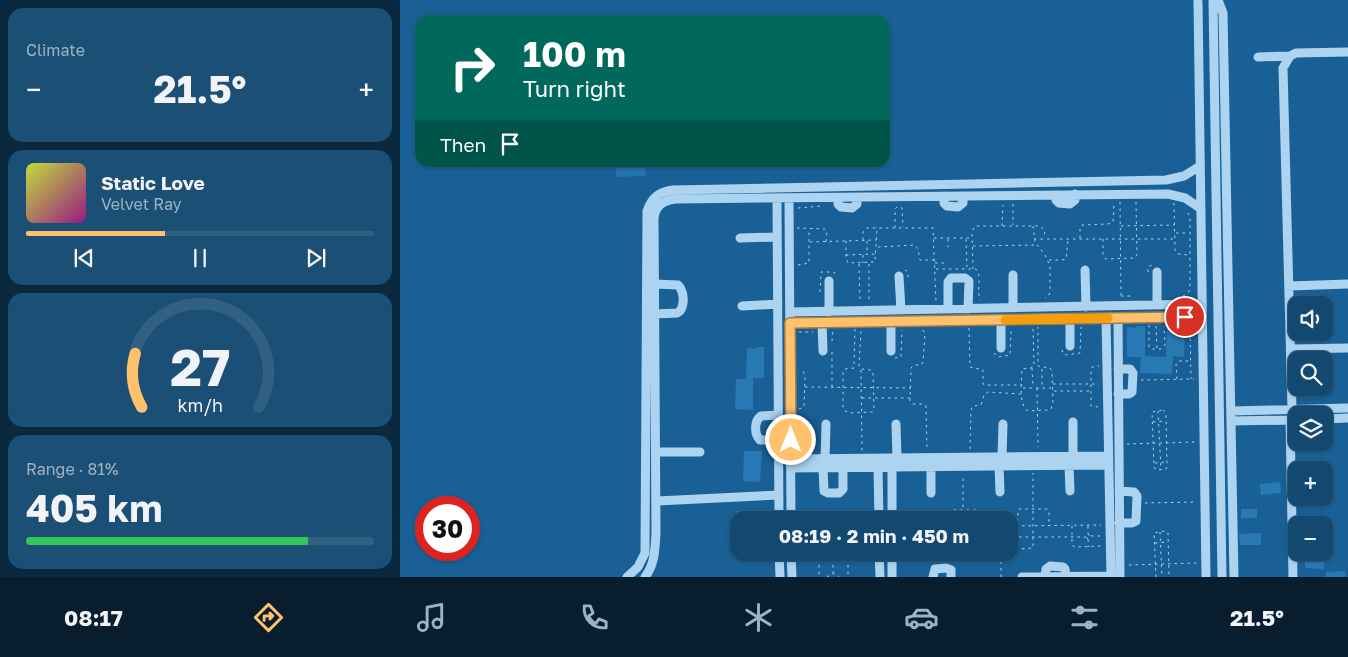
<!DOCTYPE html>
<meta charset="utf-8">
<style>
body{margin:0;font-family:"Golos Text",sans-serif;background:#1c4f75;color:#f1f3f6;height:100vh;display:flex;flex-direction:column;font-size:19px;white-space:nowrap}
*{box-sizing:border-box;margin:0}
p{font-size:16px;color:#9db2c3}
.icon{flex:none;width:28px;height:28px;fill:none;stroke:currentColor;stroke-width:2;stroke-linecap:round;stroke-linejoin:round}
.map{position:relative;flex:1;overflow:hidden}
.side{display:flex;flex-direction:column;gap:8px;padding:8px;background:#0a283e;width:400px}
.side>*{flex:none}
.top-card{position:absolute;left:15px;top:15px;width:475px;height:152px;border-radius:15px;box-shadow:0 1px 4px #0004,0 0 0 1px #326083;background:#00695c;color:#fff;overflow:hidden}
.tools{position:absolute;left:888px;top:296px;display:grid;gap:10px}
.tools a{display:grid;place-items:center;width:45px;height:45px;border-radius:10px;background:#134870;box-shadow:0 1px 4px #0004,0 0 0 1px #326083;font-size:25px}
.speed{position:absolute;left:15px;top:496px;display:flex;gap:10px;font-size:25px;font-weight:700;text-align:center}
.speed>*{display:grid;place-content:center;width:65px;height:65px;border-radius:50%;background:#134870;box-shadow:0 1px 4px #0004,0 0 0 1px #326083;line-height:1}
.speed .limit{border:8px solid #d22;background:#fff;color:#111}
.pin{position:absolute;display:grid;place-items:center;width:42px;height:42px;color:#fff;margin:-21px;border:2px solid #fff;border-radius:50%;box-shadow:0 1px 5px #0007}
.me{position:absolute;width:55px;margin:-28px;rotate:0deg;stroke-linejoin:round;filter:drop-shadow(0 0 4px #0008)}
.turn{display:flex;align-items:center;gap:18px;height:105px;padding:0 25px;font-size:22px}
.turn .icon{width:65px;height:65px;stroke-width:2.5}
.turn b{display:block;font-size:35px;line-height:42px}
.then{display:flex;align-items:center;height:48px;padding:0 25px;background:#0003;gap:10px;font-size:19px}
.big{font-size:38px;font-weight:700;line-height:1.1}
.side .tile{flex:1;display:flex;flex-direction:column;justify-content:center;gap:8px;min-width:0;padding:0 18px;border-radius:15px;background:#1c4f75}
.side .dial{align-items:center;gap:0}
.dial svg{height:130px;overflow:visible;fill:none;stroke:#326083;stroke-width:7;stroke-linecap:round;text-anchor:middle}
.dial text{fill:#f1f3f6;stroke:none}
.song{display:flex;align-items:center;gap:15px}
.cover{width:60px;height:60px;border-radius:8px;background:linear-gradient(135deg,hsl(70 70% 55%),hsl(310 70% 35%))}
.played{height:5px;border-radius:2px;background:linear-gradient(90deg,#ffc16b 40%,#326083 40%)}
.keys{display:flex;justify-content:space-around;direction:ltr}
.heat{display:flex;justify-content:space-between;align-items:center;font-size:28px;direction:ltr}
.charge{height:8px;border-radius:4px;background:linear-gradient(90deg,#34c759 81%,#326083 0)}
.trip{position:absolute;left:330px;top:511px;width:288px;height:50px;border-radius:15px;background:#134870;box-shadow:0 1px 4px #0004,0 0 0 1px #326083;font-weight:700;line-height:50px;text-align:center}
.dock{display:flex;height:80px;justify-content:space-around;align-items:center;background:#081d2d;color:#9db2c3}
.dock .icon{width:35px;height:35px}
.dock .current{color:#ffc16b}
.dock b{font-size:22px;color:#f1f3f6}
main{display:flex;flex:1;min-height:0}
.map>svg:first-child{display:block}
.green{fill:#2274af}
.building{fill:#2879b4}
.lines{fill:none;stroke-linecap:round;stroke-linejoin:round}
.path{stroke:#acd4f0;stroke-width:1;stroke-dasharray:2.5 4;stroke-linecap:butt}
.minor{stroke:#acd4f0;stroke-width:9}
.route-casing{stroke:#a67d46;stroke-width:12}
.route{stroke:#ffc16b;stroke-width:9}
.slow{stroke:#f59e0b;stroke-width:9}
</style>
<main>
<section class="side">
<div class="tile"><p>Climate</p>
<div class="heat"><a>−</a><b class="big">21.5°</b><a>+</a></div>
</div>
<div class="tile">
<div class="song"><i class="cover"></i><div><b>Static Love</b><p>Velvet Ray</p></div></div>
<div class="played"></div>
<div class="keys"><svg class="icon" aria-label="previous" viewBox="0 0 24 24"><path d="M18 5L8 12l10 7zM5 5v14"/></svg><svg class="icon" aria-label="pause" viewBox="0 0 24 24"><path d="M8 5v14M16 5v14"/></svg><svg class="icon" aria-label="next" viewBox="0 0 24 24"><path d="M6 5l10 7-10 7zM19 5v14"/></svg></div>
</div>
<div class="tile dial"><svg viewBox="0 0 100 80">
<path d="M14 69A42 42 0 1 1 86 69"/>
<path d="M14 69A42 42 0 0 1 10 36" stroke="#ffc16b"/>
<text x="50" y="56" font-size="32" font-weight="700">27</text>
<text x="50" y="72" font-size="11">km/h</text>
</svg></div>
<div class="tile"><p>Range · 81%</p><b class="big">405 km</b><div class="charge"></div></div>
</section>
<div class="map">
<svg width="948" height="577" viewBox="0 0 948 577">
<rect width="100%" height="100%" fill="#196096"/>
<path class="green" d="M216,163H245L246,176L216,177Z"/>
<path class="building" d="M736,326H745V356L766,357L767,326L785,327L784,357L773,356L772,374L740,373L741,357H727V327L736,328Z
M357,347H364V378H353V410L335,409L336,379H346L347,348L356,349Z
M344,451H362L360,482L343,481Z
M880,482L881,493L861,495L860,484Z
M841,509H857V518H841Z
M354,510L355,520H339V532H337L336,511Z
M861,533V545H840L839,534Z
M905,557L924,558V569L905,568Z
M945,571V577H926V572Z"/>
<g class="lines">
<path class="path" d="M720,202L721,296
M774,203L775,250L778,254L789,255
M613,204V225
M398,208L422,206
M602,226L603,205
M633,226L635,242L645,255L650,266V291L649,295L645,298
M721,226L774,225
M397,228L425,229L427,231L426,242
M495,228V209L497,207L502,208L503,227
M776,233H789
M534,238H572
M680,238V229L682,225L708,224L713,222L714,202
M548,239V247
M566,239L567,267
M634,239H775
M703,239V255L706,259L735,258L737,254L736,202
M463,240V232L467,228H533L536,302
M446,241V258L448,263L475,262L477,229
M467,241V254
M410,242L476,240
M573,246L637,245
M478,247L515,245L518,249L520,260H534
M446,255L476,254
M463,255V263
M649,260H662L666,259L668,240
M535,263H546
M459,264L460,303
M469,264V302
M398,265L409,263V229
M536,269H576C583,278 575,290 581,300
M573,269L572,232L575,226H640L645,230L644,238
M505,270L508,272V279
M748,272V267L752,265
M420,292L421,272H434L436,277
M721,296H732
M783,296L788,293L790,289V217L786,209
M749,325V347L752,349H761L765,345L764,326
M756,326L757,349
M788,326L790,329L791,379
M569,328L570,367L583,370V384L586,385H622
M455,329L454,368L445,369L443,372V407L444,410L449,413L472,412L474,410L473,373L471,370L461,369L459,366L461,330
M633,329L634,366L631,368L622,369C622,381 618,405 628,411L648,410L651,409L653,403L652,371L650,368L638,366V327
M523,330L525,334L523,362L521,365H514L511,368L510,401L513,404H522L526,406L527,450
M399,332H413
M432,341L433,330
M662,350L664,355L680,353L681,327
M432,352V387
M594,353L598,357L610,355L611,331L613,328
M495,358L501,357L502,330
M632,368L633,387
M642,369V387
M461,370L462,451
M777,379L776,364L779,361H789
M741,380L794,379
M653,384H699
M405,387L511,388
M623,388H651
M637,388L638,447
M654,391H690
M462,398H510
M698,407L691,406V370L692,367L699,366
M399,409L404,407L405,375L403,371H400
M763,410L766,413L767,467L766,469L756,470L754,467L752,412Z
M758,411L761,470
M753,422L766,421
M727,444L795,442
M570,449L571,410L573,406L581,405L584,395L588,392L621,394
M755,463L767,462
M745,503L796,502
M432,513V520
M549,520L550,511L553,510H577L578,520
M563,520V475
M609,526L701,525
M672,526V544L674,547L701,546
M688,526V534
M760,532L762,577
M617,535L618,511L619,509H647L649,512V525
M691,536H702
M619,537H686
M609,538H614
M688,539L686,537L688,534L690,536L688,539L689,547
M755,543L768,542
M617,549V539L615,538L617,535L619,537L617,539
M609,550L633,548V473
M419,552V577
M433,552V573
M448,552V577
M729,565L797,563
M427,577L433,573L439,577
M601,577V552
M756,577L754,533L765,531L768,533L769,577"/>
<path class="minor" d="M813,0L822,577
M818,0L823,13L834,577
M798,2L806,577
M858,57L890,56
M656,195V200L659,203L670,204L675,200V194
M544,196V203L547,206L558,207L563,203V196
M438,198V204L441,207L452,208L457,204V198
M377,199L379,520
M389,199L391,520
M340,238L377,237
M685,270L686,307
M613,275V308
M499,276L501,310
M429,281V312
M255,284L278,285C284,291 285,304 280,311L277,313L255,314
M889,286L948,284
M757,305V272
M342,306L378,304
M548,309V282L551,278H565L569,281L568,309
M390,312L801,304
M706,318L711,577
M718,318L720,577
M670,319V346
M491,321V351
M422,322L423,351
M390,323L802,317
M601,348V320
M891,349L948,348
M718,369H730L733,373L732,392L729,394H718
M892,409L883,68L890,56L896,53L948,52
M831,411L948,408
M378,415L361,416C354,421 354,434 360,440H379
M924,419L948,418
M890,420L893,577
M831,421L896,420
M673,422V456
M496,424L497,458
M256,452H300
M602,457L603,424
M391,459L708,456
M425,459L426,424
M669,465L670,491
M599,466L600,492
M478,467L479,520
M492,467V520
M391,468L708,465
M423,468L424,491L428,493H439L443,489V468
M719,491L734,492L737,496L736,521L732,523H719
M531,493V467
M257,501L379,495
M379,552L380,577
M391,552L392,577
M479,552L480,577
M227,577L238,567L245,553L247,211C252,197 259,192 273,190L766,180L784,176L800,166
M245,577C255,564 255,549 256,533L254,219C255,206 262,201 275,199L768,194L785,198L800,208
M492,577V552
M533,577L535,569L546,568L551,570V577
M622,577L711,576
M645,577L646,569L650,566L663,567L665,569L666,576"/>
</g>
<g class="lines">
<g class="route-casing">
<path id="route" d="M391,440L390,323L785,317"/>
</g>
<use href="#route" class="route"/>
<path class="slow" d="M605,320L708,318"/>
</g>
</svg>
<div class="tools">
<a><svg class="icon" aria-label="sound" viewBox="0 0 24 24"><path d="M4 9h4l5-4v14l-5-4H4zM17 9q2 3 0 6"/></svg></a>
<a><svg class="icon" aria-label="search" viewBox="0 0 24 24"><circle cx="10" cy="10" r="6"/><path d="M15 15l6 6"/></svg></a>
<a><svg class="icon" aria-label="layers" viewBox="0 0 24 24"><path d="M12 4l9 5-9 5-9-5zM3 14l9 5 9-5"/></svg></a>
<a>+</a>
<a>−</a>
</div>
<div class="speed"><div class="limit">30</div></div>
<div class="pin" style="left:785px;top:317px;background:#d93025"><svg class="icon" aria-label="arrive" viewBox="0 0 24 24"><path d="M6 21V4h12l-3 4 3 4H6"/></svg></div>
<svg class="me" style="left:391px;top:440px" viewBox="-20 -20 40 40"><circle r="17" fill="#ffc16b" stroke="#fff" stroke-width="3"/><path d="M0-11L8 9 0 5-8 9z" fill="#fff"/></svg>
<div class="trip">08:19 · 2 min · 450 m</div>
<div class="top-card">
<div class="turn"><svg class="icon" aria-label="right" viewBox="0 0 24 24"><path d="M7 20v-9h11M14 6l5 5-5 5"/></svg><div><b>100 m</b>Turn right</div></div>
<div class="then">Then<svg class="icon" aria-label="arrive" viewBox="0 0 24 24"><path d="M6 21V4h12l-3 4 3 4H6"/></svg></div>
</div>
</div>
</main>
<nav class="dock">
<b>08:17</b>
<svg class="icon current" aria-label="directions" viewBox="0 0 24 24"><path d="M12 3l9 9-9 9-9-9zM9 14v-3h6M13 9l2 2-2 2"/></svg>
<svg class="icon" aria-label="music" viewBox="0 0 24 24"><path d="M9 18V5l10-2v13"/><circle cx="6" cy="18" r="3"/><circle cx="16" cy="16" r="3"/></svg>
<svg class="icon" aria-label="phone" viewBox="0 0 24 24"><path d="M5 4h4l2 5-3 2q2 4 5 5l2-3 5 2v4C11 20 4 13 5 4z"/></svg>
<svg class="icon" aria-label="climate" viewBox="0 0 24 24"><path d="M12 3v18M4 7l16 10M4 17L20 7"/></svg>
<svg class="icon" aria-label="car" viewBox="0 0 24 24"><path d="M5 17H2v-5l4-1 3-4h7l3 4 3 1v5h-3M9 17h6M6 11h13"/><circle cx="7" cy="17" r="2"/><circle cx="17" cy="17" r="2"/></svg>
<svg class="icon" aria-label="filters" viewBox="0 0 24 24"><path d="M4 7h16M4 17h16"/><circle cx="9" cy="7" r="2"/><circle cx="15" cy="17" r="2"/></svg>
<b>21.5°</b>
</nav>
